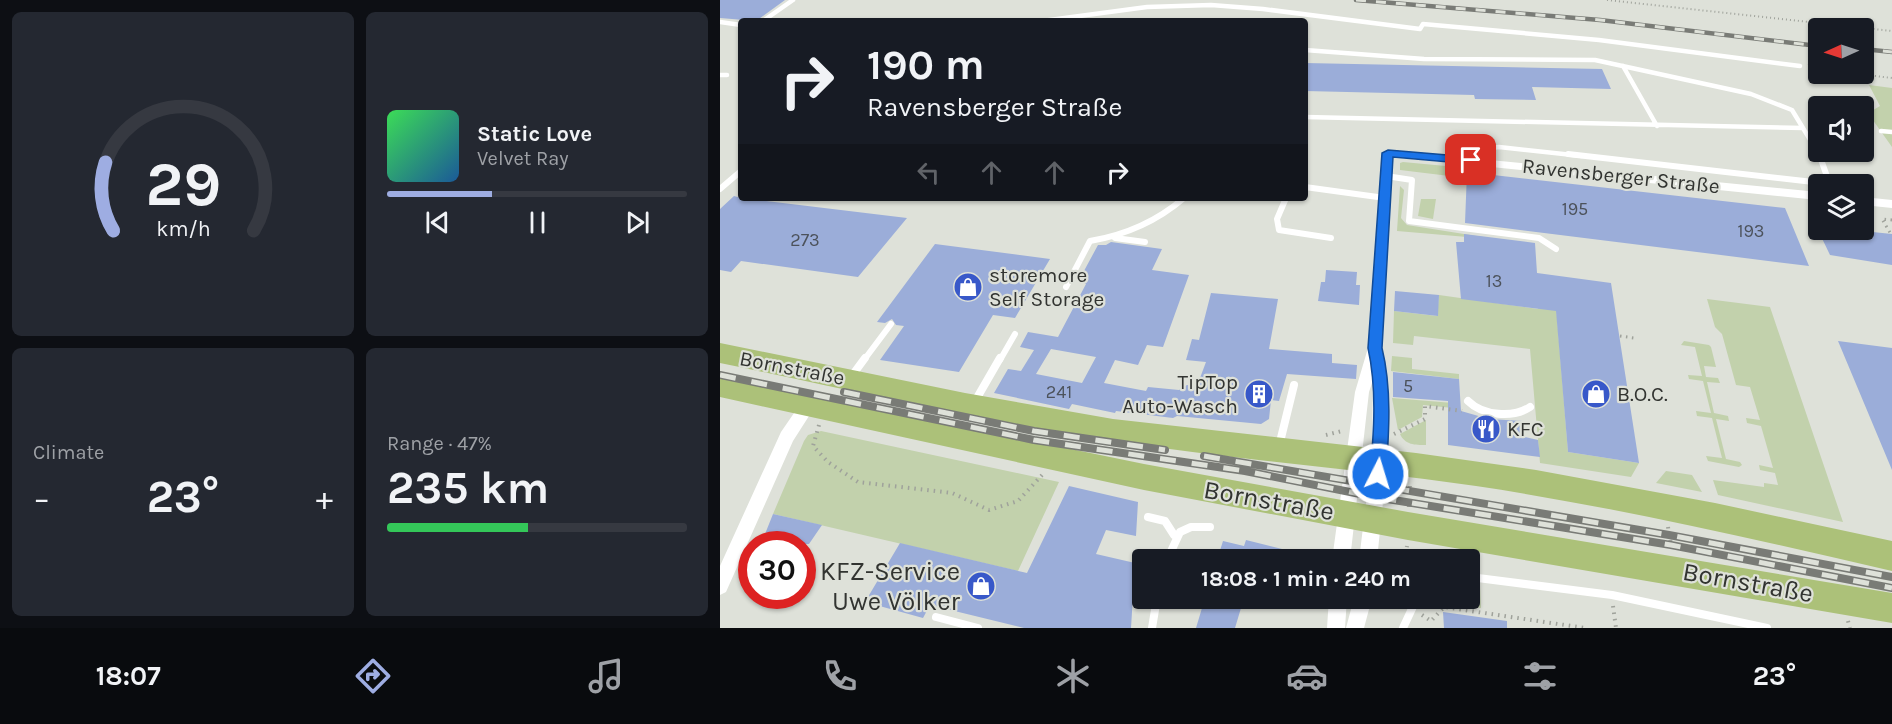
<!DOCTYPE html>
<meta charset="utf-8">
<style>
body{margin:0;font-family:Karla,sans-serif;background:#242831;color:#f1f3f6;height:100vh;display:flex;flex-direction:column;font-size:22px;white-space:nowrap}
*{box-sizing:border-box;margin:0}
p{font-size:20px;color:#9ea1a6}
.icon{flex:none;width:33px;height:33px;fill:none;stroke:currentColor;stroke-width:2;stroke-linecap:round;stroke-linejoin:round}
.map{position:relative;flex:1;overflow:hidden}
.side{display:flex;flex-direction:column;gap:12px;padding:12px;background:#0d0f14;width:720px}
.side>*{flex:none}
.guide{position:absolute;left:18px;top:18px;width:570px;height:183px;border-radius:6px;box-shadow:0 2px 4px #0004;background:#171b24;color:#f1f3f6;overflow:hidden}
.needle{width:39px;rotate:267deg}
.tools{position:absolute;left:1088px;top:18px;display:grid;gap:12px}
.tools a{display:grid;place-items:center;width:66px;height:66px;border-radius:6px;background:#171b24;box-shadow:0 2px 4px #0004;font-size:30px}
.speed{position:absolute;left:18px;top:531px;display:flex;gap:12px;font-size:30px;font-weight:700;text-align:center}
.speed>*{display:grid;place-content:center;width:78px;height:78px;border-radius:50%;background:#171b24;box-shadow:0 2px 4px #0004;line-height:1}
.speed .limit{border:9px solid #d22;background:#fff;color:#111}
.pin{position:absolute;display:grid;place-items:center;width:51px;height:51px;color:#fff;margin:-26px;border-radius:12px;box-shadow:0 3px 9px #0006}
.me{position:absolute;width:66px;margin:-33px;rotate:5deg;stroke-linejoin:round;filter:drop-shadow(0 0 4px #0008)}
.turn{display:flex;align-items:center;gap:21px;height:126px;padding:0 30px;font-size:27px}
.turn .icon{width:78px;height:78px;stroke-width:2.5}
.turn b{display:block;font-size:42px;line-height:51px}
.lanes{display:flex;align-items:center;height:57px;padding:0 30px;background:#0003;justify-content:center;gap:30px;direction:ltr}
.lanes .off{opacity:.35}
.big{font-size:45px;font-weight:700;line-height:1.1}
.side .card{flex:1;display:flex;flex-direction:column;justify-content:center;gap:9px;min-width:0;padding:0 21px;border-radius:9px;background:#242831}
.side .dial{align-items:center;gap:0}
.dial svg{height:156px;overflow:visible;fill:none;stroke:#363941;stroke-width:7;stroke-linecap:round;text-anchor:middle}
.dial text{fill:#f1f3f6;stroke:none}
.song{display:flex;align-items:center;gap:18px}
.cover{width:72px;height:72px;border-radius:9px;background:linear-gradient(135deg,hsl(130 70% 55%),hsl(210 70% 35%))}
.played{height:6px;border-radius:3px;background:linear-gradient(90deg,#9eade2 35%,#363941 35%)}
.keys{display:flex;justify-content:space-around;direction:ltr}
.heat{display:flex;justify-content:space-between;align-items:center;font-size:33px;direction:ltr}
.charge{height:9px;border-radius:4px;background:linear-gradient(90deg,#34c759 47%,#363941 0)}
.side .tiles{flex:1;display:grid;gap:12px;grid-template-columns:repeat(2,1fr)}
.trip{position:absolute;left:412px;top:549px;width:348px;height:60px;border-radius:6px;background:#171b24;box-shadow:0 2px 4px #0004;font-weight:700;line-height:60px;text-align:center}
.tab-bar{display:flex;height:96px;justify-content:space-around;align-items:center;background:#090b0e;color:#9ea1a6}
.tab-bar .icon{width:42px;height:42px}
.tab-bar .current{color:#9eade2}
.tab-bar b{font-size:27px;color:#f1f3f6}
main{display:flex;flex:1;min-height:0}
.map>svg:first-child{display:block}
.green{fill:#c2d1ac}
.building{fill:#9badd9;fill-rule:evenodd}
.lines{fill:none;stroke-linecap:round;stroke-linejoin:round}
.path-far2{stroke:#9fa29b;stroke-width:2;stroke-dasharray:1 3;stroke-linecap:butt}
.path-far1{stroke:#9fa29b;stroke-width:3;stroke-dasharray:1.5 4.5;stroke-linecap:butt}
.path{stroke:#9fa29b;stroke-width:4;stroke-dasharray:1.5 5;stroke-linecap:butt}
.service-far2{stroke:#fff;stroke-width:4.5}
.service-far1{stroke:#fff;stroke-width:6}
.service{stroke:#fff;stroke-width:8}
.minor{fill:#fff;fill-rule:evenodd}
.primary{fill:#acc179;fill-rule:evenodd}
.rail-far1-casing{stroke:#797b76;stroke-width:4.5}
.rail-casing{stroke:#797b76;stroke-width:8}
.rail-far1{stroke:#dee1d9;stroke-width:3;stroke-dasharray:10;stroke-linecap:butt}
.rail{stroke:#dee1d9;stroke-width:5;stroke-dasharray:16;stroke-linecap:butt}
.route{fill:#1a73e8;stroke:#114b97;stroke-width:1.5}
.labels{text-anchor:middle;stroke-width:4.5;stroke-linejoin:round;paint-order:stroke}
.number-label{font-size:18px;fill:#4c525b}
.street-label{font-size:21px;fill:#323431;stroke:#dee1d9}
.poi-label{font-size:21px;fill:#323431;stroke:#dee1d9;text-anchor:start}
.near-street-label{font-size:26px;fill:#323431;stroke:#dee1d9}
.near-poi-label{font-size:26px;fill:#323431;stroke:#dee1d9;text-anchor:end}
</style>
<main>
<section class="side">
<div class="tiles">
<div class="card dial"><svg viewBox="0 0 100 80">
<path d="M14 69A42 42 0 1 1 86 69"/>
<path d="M14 69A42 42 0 0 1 10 34" stroke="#9eade2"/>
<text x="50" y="56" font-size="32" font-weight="700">29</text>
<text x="50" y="72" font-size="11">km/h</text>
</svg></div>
<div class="card">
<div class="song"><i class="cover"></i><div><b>Static Love</b><p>Velvet Ray</p></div></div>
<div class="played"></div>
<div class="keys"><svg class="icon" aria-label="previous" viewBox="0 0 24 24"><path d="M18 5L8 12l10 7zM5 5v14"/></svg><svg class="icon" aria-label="pause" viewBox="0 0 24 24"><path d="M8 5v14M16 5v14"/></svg><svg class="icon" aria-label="next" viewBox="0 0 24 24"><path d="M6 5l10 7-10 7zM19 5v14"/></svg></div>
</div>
<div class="card"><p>Climate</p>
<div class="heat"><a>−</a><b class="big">23°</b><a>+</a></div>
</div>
<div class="card"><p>Range · 47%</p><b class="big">235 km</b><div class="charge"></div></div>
</div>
</section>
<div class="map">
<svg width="1172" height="628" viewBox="0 0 1172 628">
<rect width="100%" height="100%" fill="#dee1d9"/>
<path class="green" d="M1149,85L1172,88V147L1150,116V112L1160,106Z
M683,162L747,168L746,178L680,170V163Z
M680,186L684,190L681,218L687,225L782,240L677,231Z
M701,199H716L713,219L698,216Z
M817,273L835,293L848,452L919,463L911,477L820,463L810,349L694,336L693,345L673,343L674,311L717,316L719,295L818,309Z
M987,299L1050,307L1123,522L998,495L993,480L1044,487V483L1058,485L1055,473L1040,470L1039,465L1053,468L1041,426L1027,423L1026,418L1040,420L1030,387L1016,385L1002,334L995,327Z
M964,341L989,345L991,347L996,367L984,366L986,377L998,378L1000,383L987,382L994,413L1008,416L1009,421L996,419L1006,459L1020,462L1022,465L1019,467L988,461L986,456L1002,458L992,418L977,416L976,411L991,413L983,381L969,379L968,375L982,376L975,347L961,345Z
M672,356L692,358V369L739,374V379L671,371Z
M672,398L733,403V408L703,405L702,417L678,430Z
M706,420V445C695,445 685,445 680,434Z
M101,431L339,482L298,571L53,514L84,441L88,435Z
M946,471L972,475L982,492L936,483Z
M750,585H760L761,608L711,601L715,599L750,598Z"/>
<path class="building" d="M0,0H65L36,21L0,18Z
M585,63L882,69L891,89L812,87L816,100L755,99L754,95L585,91Z
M747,172L1065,208L1089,266L745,223Z
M14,196L21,198L187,218L138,277L21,261L11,272L0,270V209Z
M1098,230H1133L1172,234V265L1110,255Z
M744,234L815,243L817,273L891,283L919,463L848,452L836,311L741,299L736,242H744Z
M391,242L442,249L432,270L469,275L443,347L427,345L418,365L395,360L384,383L426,391L428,387L459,390L467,385L477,386L486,362L466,360L472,339L479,340L491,293L558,299L549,349L612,354V363L637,365L636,379L567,374L559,401L551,400L549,419L541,424L457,416L453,418L396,411L395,413L352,404L349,409L274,393L288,369L301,371L314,350L300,347L308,332L338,337L366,284L358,282L378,245H386ZM331,349L376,357L362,383L316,374Z
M215,244L330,259L295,318L273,315L239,372L160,360L184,326L176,325L172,319L165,323L157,322Z
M606,270L637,272L636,285H640L639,305L598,301L601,282H605Z
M675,291L719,295L718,316L674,311Z
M1118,341L1172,348V470Z
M673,372L739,379L741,411L769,419L803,421L805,437L818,440L820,457L728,445V401L673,397Z
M349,486L418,502L416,536L386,530L376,554L415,563L411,628H304L210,605L203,618L145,602L180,543L307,573Z
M53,514L102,525L89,544H41Z
M526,540L586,555V560H497L503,541L524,546Z
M485,598H524L515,628H476Z
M723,612L787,621V628H724Z"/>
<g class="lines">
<path class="path-far2" d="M887,0L1172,31
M1088,64L1098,66
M1139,74L1172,78"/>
<path class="path-far1" d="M1172,220L1162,219L1172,236
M900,336L914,338"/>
<path class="path" d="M99,425L93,446L108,462L138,482L232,493L269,510L298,501L322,475
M674,434L705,419V406L742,411
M606,435L622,431
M689,507L690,483
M948,527L952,550
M685,560L687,546
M893,606L896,628
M702,615L711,621L724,607L865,628
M1128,621L1130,628"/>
<path class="service-far2" d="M43,21L73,0
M322,21L427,7L491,5L543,9L700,29L703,24L879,40L1080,66
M0,22L21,25
M585,50L704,59L875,60L1031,94L1072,110L1100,156
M903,66L937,126
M0,75H7
M585,117L1083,128
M1161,131L1172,132
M772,156V148L779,147L862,156"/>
<path class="service-far1" d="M772,154V162
M848,154L1111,184
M1099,154L1109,182
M666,176L692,180L689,221L819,238L836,249
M585,187L665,198
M0,189L21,171
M566,198L557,219L559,230L611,238
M395,238L425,242
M346,287L370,241C406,235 436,222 464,198
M144,360L171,324
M280,360L295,334"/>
<path class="service" d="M131,377L145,358
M748,401C763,416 793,418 810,407
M254,403L280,358
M559,446L574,385
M428,517L445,521L454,535
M447,560L460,532L471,527H490
M750,577L892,595L1047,628
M216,617L258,628
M432,628L437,598
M683,628L697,598"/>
<path class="minor" d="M667,150L1098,192V200L672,157L662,348C675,419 664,488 657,560H639L652,454L653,380L649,392L630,560H612L635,392L648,348L662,153Z
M1143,197L1172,200V208L1143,205Z
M88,398L93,400L96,405L73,441L6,592L0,595V566L61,432L83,400Z
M609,598H627L625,628H607Z
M634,598H652L644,628H626Z"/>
<path class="primary" d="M0,343L245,393L393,419L696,453L816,470L995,503L1172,541V571C1034,539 896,507 756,486C635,468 514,460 393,441C261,421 131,390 0,363Z
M0,377L424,464L688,512L1172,593V623L688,540L424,490L0,397Z"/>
<g class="rail-far1-casing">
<path id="rail-far1" d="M636,0L880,20L1098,46
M1143,49L1172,52"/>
</g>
<g class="rail-casing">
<path id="rail" d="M0,375L314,440L525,471L655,497L951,545L1172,588
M124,392L314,431L445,450
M484,456L949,535L1172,577"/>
</g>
<use href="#rail-far1" class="rail-far1"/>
<use href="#rail" class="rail"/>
</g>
<path class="route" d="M668,150L751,157L756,160L751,164L673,157L662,348C672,389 669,432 666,474L664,479L658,481L652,479L650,474C654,432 657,389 648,348L662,153Z"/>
<defs>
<g id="shop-disc" transform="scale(1.5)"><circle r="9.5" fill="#3858c9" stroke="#dee1d9"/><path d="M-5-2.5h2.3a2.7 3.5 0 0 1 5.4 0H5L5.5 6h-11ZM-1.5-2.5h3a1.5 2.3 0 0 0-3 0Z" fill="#fff"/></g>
<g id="building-disc" transform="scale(1.5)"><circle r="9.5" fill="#3858c9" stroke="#dee1d9"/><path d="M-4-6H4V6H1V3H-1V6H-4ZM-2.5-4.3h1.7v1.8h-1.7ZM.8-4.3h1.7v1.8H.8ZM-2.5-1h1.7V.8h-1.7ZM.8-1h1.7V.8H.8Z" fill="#fff"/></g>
<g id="restaurant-disc" transform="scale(1.5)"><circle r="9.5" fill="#3858c9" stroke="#dee1d9"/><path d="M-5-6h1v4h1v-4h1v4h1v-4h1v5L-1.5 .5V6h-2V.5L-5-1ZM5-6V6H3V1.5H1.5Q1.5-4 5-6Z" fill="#fff"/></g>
</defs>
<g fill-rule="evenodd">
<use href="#shop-disc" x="248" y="287"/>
<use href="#building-disc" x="539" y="394"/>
<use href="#shop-disc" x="876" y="394"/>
<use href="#restaurant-disc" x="766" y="429"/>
<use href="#shop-disc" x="261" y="586"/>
</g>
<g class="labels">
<g class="number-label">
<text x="855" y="215">195</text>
<text x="1031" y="237">193</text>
<text x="85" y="246">273</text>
<text x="774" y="287">13</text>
<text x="688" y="392">5</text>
<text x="339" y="398">241</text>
</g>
<g class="street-label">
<text transform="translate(901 176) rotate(6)" y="7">Ravensberger Straße</text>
<text transform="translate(72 368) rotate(11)" y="7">Bornstraße</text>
</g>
<g class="poi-label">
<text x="269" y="282">storemore<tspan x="269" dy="24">Self Storage</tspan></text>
<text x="518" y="389" text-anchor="end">TipTop<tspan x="518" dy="24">Auto-Wasch</tspan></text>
<text x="897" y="401">B.O.C.</text>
<text x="787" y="436">KFC</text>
</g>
<g class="near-street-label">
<text transform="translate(549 500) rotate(10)" y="9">Bornstraße</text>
<text transform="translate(1028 582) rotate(10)" y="9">Bornstraße</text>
</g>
<g class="near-poi-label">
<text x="240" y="580">KFZ-Service<tspan x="240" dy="30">Uwe Völker</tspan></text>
</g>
</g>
</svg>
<div class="tools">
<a><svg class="needle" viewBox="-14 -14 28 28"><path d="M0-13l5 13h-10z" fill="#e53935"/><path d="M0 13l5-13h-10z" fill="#9ea1a6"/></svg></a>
<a><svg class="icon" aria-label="sound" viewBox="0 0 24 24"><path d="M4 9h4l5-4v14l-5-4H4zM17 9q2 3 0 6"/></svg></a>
<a><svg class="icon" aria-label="layers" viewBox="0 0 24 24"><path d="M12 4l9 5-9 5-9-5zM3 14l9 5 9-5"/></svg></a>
</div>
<div class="speed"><div class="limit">30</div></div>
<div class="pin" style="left:751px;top:160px;background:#d93025"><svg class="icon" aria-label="arrive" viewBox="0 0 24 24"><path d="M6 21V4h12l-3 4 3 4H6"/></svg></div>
<svg class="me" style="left:658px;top:474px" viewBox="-20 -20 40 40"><circle r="17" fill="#1a73e8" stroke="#fff" stroke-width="3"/><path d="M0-11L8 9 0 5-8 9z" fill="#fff"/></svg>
<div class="trip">18:08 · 1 min · 240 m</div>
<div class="guide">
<div class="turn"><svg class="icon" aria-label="right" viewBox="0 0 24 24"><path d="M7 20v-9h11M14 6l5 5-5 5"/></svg><div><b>190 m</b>Ravensberger Straße</div></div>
<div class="lanes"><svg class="icon off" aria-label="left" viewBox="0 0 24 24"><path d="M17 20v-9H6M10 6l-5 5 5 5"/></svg><svg class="icon off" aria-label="ahead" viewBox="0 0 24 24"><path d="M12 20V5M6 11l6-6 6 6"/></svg><svg class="icon off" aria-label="ahead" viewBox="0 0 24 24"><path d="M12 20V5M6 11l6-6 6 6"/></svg><svg class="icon" aria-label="right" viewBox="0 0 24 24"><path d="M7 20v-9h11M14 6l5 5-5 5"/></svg></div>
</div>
</div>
</main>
<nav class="tab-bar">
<b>18:07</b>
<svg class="icon current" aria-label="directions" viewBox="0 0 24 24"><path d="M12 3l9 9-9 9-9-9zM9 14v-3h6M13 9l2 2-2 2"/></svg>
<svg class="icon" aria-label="music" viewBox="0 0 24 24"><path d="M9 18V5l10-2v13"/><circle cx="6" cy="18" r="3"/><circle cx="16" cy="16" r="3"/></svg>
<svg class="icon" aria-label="phone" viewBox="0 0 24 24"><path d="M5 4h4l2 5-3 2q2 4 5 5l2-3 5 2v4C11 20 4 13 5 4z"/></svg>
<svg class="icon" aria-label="climate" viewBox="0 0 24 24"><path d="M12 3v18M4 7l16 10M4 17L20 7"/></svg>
<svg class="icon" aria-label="car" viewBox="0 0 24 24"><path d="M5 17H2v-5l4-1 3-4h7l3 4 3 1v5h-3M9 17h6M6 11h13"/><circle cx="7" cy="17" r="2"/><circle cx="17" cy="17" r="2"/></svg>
<svg class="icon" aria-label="filters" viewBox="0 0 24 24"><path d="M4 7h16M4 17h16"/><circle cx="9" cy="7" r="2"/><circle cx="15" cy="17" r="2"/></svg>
<b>23°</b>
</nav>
